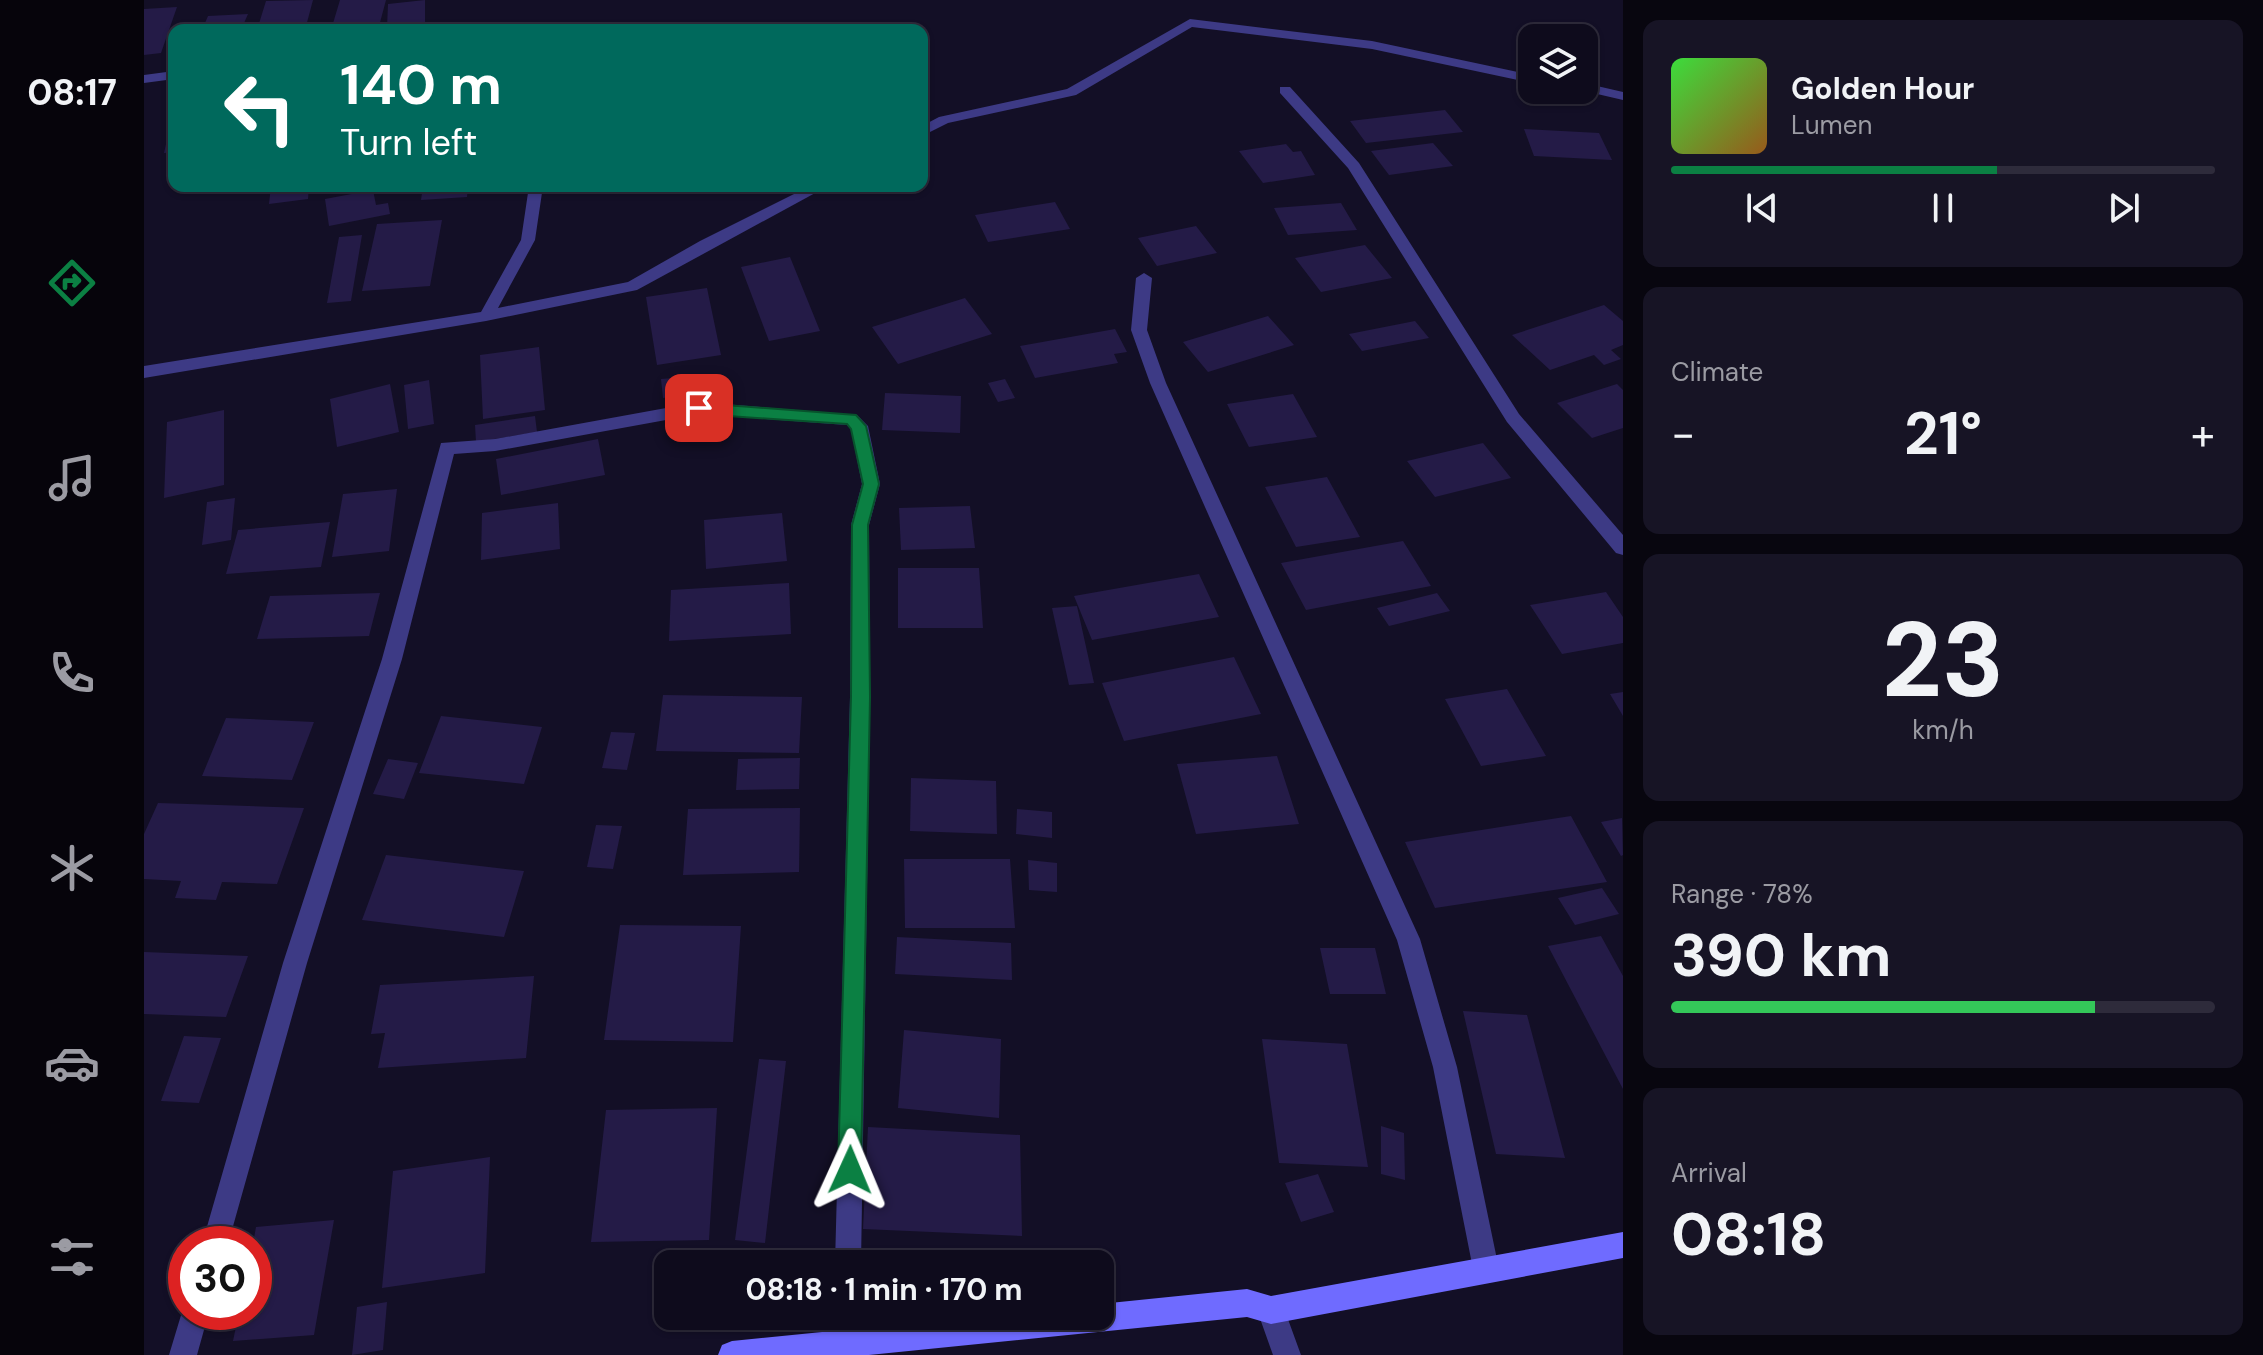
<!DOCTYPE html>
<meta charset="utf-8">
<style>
body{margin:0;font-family:"DM Sans",sans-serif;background:#171425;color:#f1f3f6;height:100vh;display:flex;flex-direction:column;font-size:30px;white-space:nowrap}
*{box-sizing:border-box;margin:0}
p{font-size:26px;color:#9b9ba3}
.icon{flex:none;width:44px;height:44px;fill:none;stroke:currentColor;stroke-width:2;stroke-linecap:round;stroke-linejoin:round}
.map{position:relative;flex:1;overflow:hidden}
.drawer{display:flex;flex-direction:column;gap:20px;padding:20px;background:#08060f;width:640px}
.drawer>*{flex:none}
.top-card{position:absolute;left:24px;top:24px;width:760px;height:168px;border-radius:16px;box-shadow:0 2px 6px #0004,0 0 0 2px #2e2b3b;background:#00695c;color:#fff;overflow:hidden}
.fabs{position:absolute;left:1374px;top:24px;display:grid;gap:16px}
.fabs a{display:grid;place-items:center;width:80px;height:80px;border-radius:16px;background:#0e0b1c;box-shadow:0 2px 6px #0004,0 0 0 2px #2e2b3b;font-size:40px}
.speed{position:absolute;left:24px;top:1226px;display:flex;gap:16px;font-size:40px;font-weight:700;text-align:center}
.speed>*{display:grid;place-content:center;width:104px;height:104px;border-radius:50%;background:#0e0b1c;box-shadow:0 2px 6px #0004,0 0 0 2px #2e2b3b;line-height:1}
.speed .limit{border:12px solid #d22;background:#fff;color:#111}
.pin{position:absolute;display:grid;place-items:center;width:68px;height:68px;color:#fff;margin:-34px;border-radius:16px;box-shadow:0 4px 12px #0006}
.me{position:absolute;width:88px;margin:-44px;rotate:1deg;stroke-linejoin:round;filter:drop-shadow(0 0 6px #0008)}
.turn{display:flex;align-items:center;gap:28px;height:168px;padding:0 40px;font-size:36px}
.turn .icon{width:104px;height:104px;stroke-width:2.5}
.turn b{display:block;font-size:56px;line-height:68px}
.big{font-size:60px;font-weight:700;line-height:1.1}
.drawer .widget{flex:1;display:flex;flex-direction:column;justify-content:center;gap:12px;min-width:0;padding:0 28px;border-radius:16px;background:#171425}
.drawer .dial{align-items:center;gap:0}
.dial b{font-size:104px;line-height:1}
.song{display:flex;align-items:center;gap:24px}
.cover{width:96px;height:96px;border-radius:12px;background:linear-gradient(135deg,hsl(120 70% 55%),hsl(30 70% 35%))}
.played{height:8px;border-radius:4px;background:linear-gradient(90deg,#0b8043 60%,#2e2b3b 60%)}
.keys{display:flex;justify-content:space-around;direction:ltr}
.heat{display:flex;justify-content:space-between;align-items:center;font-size:44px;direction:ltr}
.charge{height:12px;border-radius:6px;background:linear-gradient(90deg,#34c759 78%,#2e2b3b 0)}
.trip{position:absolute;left:510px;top:1250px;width:460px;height:80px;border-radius:16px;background:#0e0b1c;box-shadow:0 2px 6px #0004,0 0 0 2px #2e2b3b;font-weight:700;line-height:80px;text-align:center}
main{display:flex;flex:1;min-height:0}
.menu{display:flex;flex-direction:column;width:144px;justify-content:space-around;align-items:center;background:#06040b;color:#9b9ba3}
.menu .icon{width:56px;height:56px}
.menu .current{color:#0b8043}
.menu b{font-size:36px;color:#f1f3f6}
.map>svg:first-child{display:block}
.building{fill:#241b47}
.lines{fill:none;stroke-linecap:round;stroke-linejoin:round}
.street{fill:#3d3a85;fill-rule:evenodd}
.secondary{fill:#6f6bff;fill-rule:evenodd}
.route{fill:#0b8043;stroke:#07532c;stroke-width:2}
</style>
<main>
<nav class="menu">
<b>08:17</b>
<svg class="icon current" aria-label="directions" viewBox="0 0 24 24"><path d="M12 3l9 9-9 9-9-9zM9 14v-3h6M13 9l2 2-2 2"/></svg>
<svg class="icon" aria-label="music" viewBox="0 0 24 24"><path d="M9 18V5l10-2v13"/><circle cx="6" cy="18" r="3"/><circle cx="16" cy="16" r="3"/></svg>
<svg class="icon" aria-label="phone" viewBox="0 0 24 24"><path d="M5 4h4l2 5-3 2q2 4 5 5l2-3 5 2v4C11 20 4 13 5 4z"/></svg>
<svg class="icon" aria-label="climate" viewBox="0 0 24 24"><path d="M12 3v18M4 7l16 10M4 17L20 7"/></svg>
<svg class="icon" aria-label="car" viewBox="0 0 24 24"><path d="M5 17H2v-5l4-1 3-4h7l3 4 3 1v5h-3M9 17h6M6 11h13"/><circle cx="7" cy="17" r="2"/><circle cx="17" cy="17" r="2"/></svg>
<svg class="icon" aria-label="filters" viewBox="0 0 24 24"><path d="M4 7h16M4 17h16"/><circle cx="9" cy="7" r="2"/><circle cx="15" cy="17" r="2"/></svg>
</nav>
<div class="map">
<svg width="1479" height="1355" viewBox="0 0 1479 1355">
<rect width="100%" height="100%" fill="#130f26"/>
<path class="building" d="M169,0L161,30H113L122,1Z
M196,0H242L234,30H187Z
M281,0V24L243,28L244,4Z
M33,7L17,53L0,55V9Z
M104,14L97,30H58L64,16Z
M1301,110L1319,132L1222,143L1206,121Z
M29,113L30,152L20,153Z
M1380,129L1455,133L1468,160L1390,156Z
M1289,143L1309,166L1245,175L1227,151Z
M1142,144L1149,152L1157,151L1171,175L1119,183L1095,151Z
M127,186H165L164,199L125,204Z
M279,186H324L323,197L277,200Z
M229,190L232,205L244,203L246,214L185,226L181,199Z
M911,202L926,229L844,242L831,215Z
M1197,203L1213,230L1144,235L1130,208Z
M298,220L286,286L218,291L233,224Z
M1052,226L1073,253L1013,266L994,238Z
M218,235L207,301L183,303L195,237Z
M1221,245L1248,278L1177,292L1151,258Z
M646,257L676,331L625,341L597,267Z
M563,288L577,355L513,365L502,297Z
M821,298L848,334L754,364L728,327Z
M1460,305L1479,321V345L1467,350L1477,359L1460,365L1450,355L1406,370L1368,335Z
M1124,316L1150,345L1064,372L1039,342Z
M1271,321L1285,338L1218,351L1205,334Z
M971,329L983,352L970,354L974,363L891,378L876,346Z
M395,347L401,410L339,419L336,355Z
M541,377L542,395L519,398L517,379Z
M861,379L871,398L854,402L844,383Z
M285,380L290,424L264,429L260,385Z
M246,384L255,432L193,447L186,399Z
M1473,384L1479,390V428L1448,438L1413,403Z
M741,393L817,396L816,433L738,430Z
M1149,394L1173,437L1105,447L1083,404Z
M80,410V485L20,498L23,422Z
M391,416L393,432L332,442L331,425Z
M454,439L461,475L357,495L352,459Z
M1339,443L1367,478L1291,497L1263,461Z
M1183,477L1216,537L1152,547L1121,487Z
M253,489L245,551L188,557L199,494Z
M91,498L87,540L58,545L63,502Z
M414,503L416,549L337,560L338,513Z
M826,506L831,548L757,550L755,508Z
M638,513L643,561L562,569L560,520Z
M186,522L177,567L82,574L94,530Z
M1259,541L1287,586L1162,610L1137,563Z
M754,568H835L839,628H754Z
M1055,574L1075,617L948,640L930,596Z
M645,583L647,634L525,641L527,590Z
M1462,592L1479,617V643L1418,654L1386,605Z
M236,593L225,636L113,639L126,596Z
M1293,593L1306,611L1245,626L1233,608Z
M933,606L950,683L925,685L908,608Z
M1090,657L1117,714L980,741L958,683Z
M1363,689L1402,756L1337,766L1301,699Z
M1479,692V716L1466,694Z
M519,695L658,697L655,753L512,751Z
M297,716L398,727L380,784L275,773Z
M82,718L170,722L148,780L58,776Z
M467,732L491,733L483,770L458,768Z
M1133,756L1155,824L1052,834L1033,764Z
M656,758L655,789L592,790L594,759Z
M244,759L274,763L260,799L229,794Z
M767,778L852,781L853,834L766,831Z
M14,803L160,808L133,884L78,882L72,900L31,898L37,881L0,879V834Z
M656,808L655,872L539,875L544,809Z
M873,809L908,812V838L872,834Z
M1427,816L1463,882L1291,908L1261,842Z
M1478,818L1479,855L1477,856L1457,822Z
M452,825L478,826L469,869L443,867Z
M242,855L380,871L360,937L218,920Z
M760,859H866L871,928H761Z
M884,860L913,863V892L885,890Z
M1458,888L1475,914L1431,925L1414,898Z
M476,925L597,926L589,1042L460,1040Z
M1457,936L1479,976V1089L1404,946Z
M753,937L867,943L868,980L751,974Z
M1176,948H1231L1242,994H1186Z
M0,952L104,956L82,1017L0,1014Z
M390,976L382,1058L234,1068L241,1033L227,1034L236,985Z
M1319,1011L1383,1015L1421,1158L1352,1154Z
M760,1030L857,1039L855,1118L754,1108Z
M40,1036L77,1038L55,1103L17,1101Z
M1118,1039L1203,1044L1224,1167L1135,1163Z
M615,1059L642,1061L621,1243L591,1240Z
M573,1108L565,1240L447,1242L462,1110Z
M1237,1126L1260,1133L1261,1180L1237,1174Z
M724,1127L876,1135L878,1236L719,1229Z
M346,1157L341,1273L238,1288L249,1171Z
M1174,1174L1190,1212L1157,1222L1141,1183Z
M190,1220L170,1335L89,1341L95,1312H110L109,1244L112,1227Z
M243,1302L239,1350L208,1355L213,1307Z"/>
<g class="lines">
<path class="street" d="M1046,19L1228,41L1388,75V83L1228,49L1048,27L932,95L804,123L778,136V126L795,117L923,89Z
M30,71V79L0,83V75Z
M1440,83L1479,92V100L1436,90H1440Z
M1136,87H1146L1215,163L1375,414L1479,535V555L1472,553L1363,422L1204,168L1136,93Z
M385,186H399L391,240L354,308L484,282L556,241L666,186H684L493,290L342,321L0,378V366L337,312L377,240Z
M1000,273L1008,278L1003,330L1022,383L1276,939L1313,1067L1355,1269L1351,1278L1342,1282L1333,1278L1329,1269L1289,1067L1253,940L1006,383L987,330L992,278Z
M555,402L713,415L724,426L736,484L725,525L726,697L717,1264H691L706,697L707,525L718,484L707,429L703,425L555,414L351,451L310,454L258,659L163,963L84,1244H58L139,963L238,659L297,443L351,439Z
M1127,1296L1137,1300L1157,1355H1129L1113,1310L1117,1300Z
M41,1302L42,1312H65L53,1355H25Z
M689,1316H717V1355H689Z"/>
<path class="secondary" d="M1479,1232V1258L1127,1324L1103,1317L725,1355H574L578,1345L588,1341L838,1316H956V1304L1103,1289L1127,1296Z"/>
</g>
<path class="route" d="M555,403L712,415L722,426L735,484L724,525L726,697L717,1170L714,1178L706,1181L698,1178L694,1170L707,697L708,525L719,484L707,429L703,424L555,414L547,408Z"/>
</svg>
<div class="fabs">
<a><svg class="icon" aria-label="layers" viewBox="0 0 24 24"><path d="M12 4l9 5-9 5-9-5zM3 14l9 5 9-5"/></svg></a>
</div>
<div class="speed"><div class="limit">30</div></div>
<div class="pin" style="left:555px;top:408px;background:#d93025"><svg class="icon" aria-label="arrive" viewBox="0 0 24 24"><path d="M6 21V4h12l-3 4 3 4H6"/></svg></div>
<svg class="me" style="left:706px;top:1170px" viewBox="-20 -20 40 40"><path d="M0-17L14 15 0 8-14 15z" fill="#0b8043" stroke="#fff" stroke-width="4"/></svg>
<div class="trip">08:18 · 1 min · 170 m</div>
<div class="top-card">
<div class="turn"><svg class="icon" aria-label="left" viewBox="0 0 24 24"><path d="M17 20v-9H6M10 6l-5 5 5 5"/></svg><div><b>140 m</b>Turn left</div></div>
</div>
</div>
<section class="drawer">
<div class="widget">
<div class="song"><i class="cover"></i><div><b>Golden Hour</b><p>Lumen</p></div></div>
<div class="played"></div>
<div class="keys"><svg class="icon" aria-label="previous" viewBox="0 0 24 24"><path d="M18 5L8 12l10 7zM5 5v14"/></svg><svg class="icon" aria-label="pause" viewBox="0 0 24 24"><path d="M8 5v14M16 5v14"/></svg><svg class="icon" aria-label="next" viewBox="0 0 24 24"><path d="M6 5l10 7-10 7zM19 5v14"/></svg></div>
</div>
<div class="widget"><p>Climate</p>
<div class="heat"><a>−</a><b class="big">21°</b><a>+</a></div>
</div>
<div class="widget dial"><b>23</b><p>km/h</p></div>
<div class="widget"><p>Range · 78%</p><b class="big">390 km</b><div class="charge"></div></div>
<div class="widget"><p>Arrival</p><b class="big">08:18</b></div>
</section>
</main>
